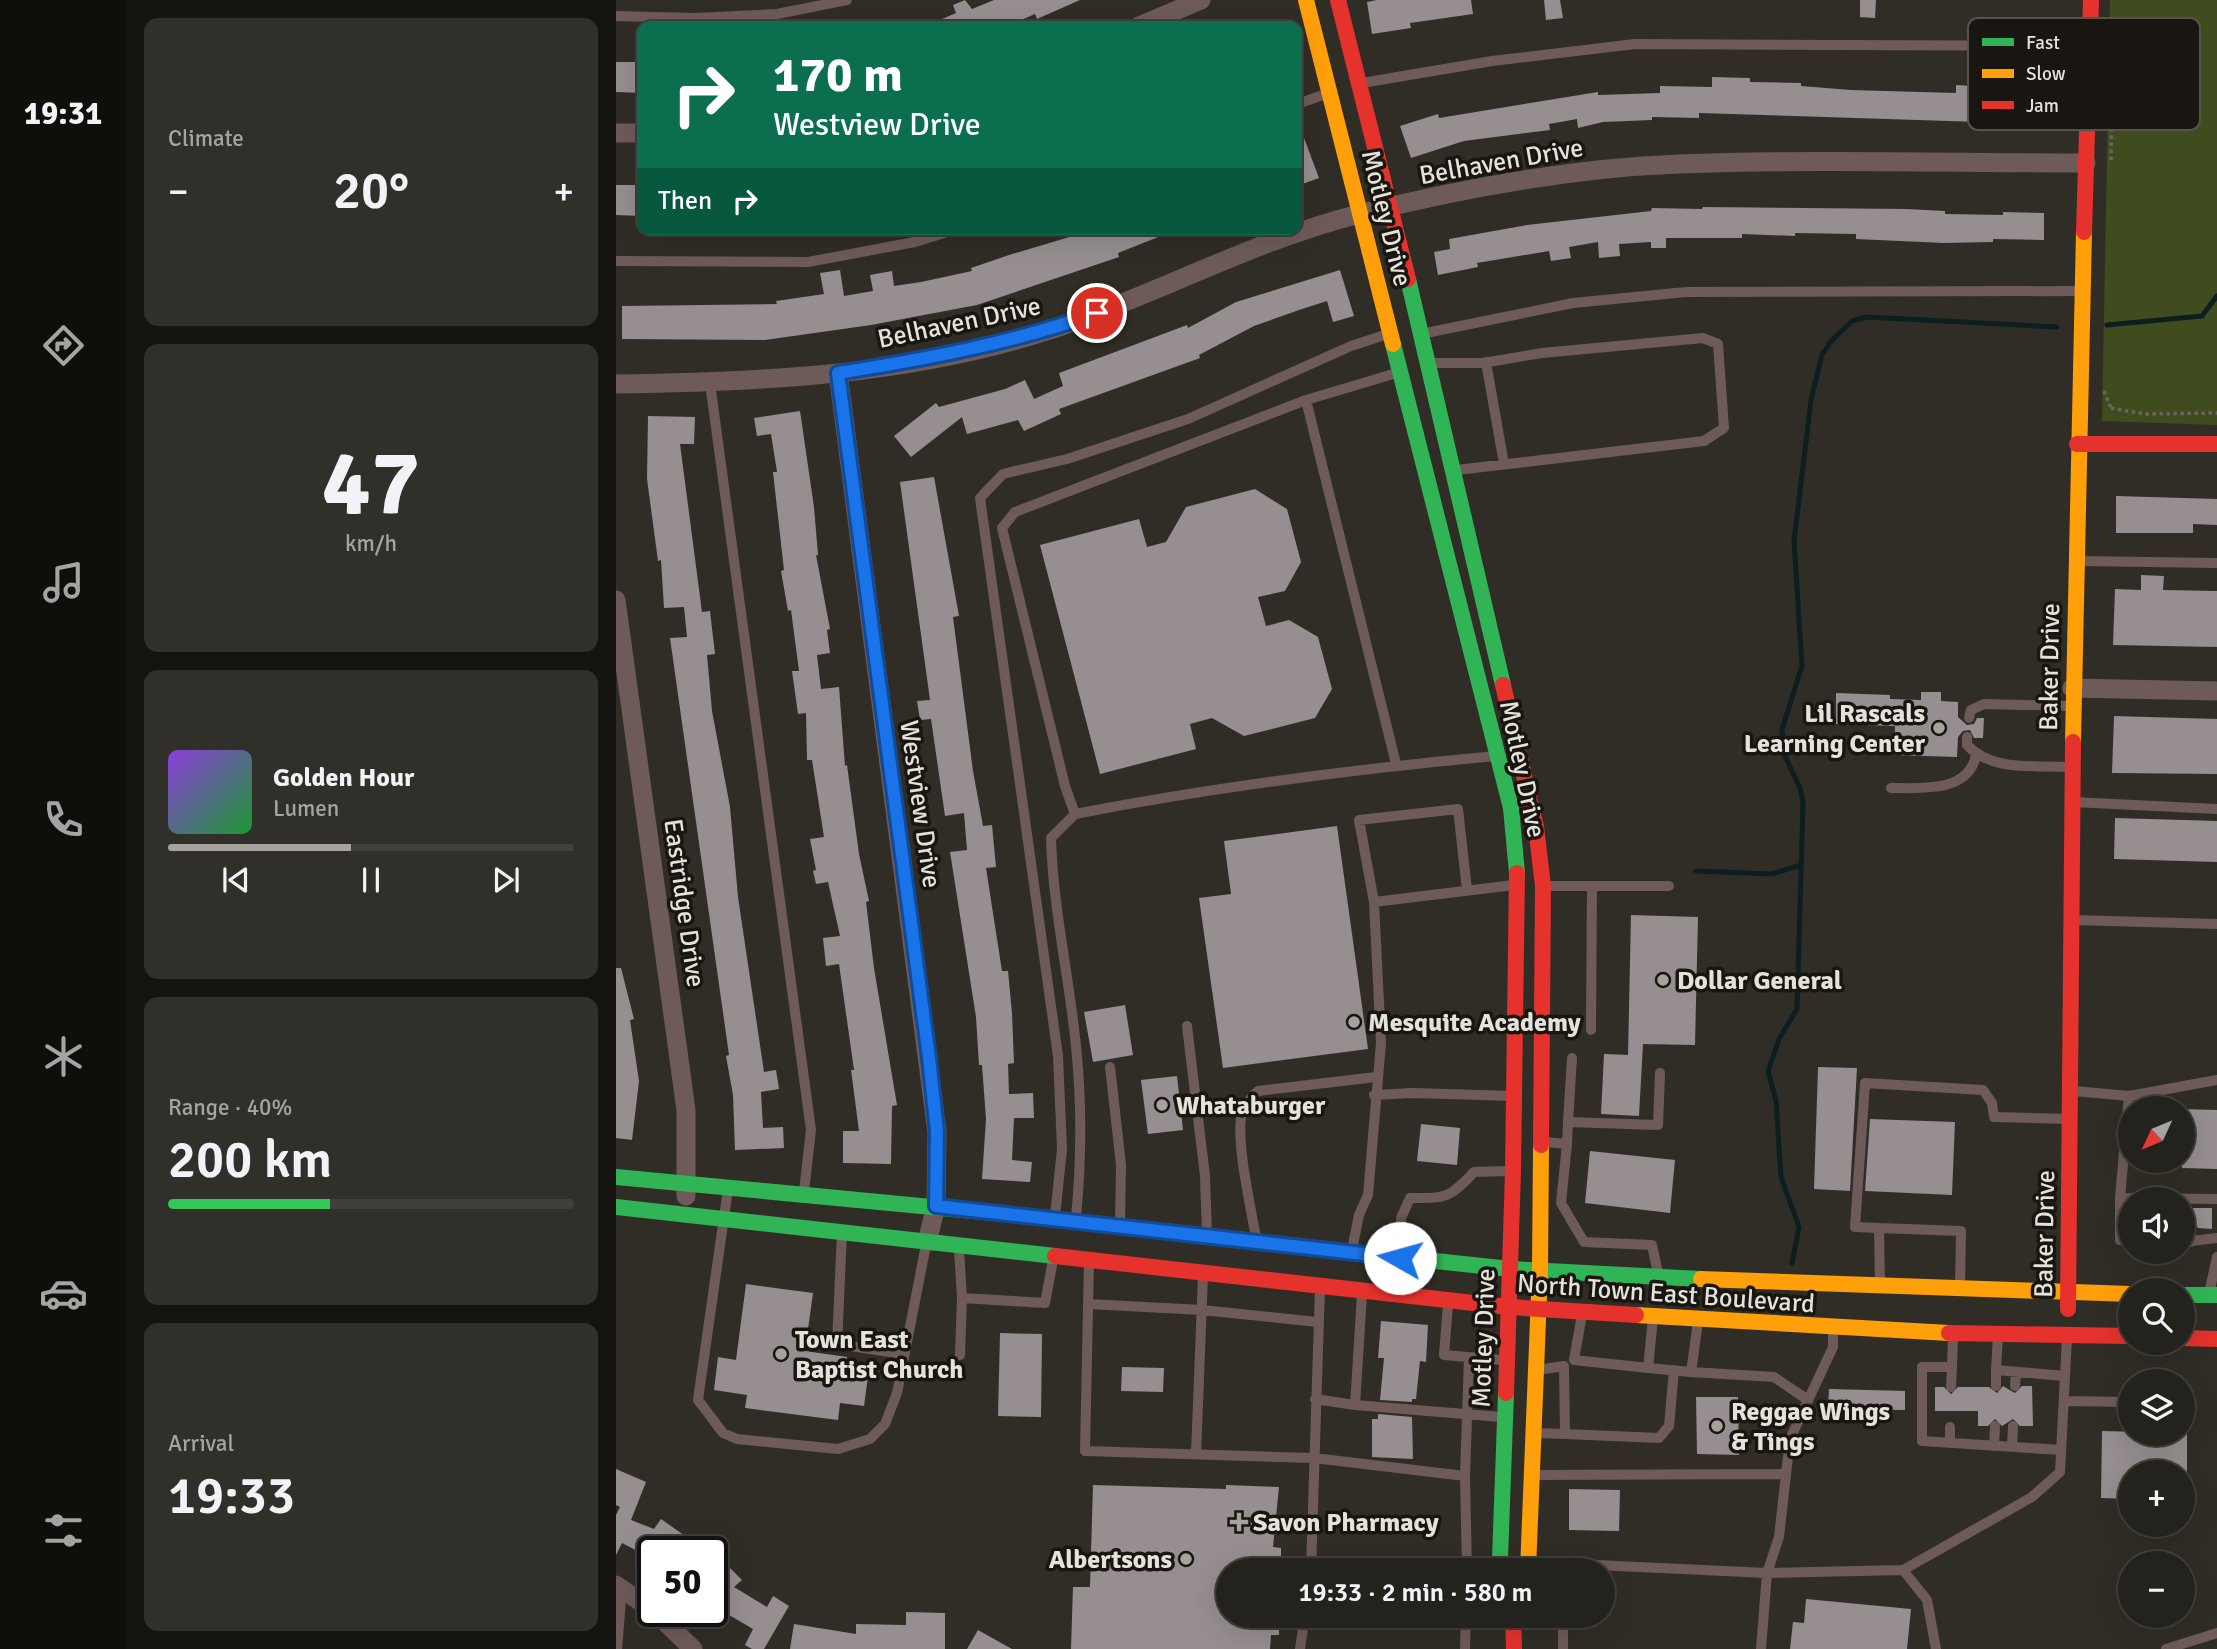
<!DOCTYPE html>
<meta charset="utf-8">
<style>
body{margin:0;font-family:Signika,sans-serif;background:#302f29;color:#f1f3f6;height:100vh;display:flex;flex-direction:column;font-size:26px;white-space:nowrap}
*{box-sizing:border-box;margin:0}
p{font-size:23px;color:#a3a4a3}
.icon{flex:none;width:38px;height:38px;fill:none;stroke:currentColor;stroke-width:2;stroke-linecap:round;stroke-linejoin:round}
.map{position:relative;flex:1;overflow:hidden}
.side{display:flex;flex-direction:column;gap:18px;padding:18px;background:#14130f;width:490px}
.side>*{flex:none}
.top-card{position:absolute;left:21px;top:21px;width:665px;height:214px;border-radius:14px;box-shadow:0 7px 28px #0002,0 0 0 2px #413f3b;background:#0b6e4f;color:#fff;overflow:hidden}
.needle{width:46px;rotate:226deg}
.buttons{position:absolute;left:1502px;top:1096px;display:grid;gap:14px}
.buttons a{display:grid;place-items:center;width:77px;height:77px;border-radius:50%;background:#24221c;box-shadow:0 7px 28px #0002,0 0 0 2px #413f3b;font-size:35px}
.speed{position:absolute;left:21px;top:1536px;display:flex;gap:14px;font-size:35px;font-weight:700;text-align:center}
.speed>*{display:grid;place-content:center;width:91px;height:91px;border-radius:50%;background:#24221c;box-shadow:0 7px 28px #0002,0 0 0 2px #413f3b;line-height:1}
.speed .limit{border:4px solid #111;border-radius:10px;background:#fff;color:#111}
.pin{position:absolute;display:grid;place-items:center;width:60px;height:60px;color:#fff;margin:-30px;border:4px solid #fff;border-radius:50%;box-shadow:0 2px 7px #0007}
.me{position:absolute;width:77px;margin:-38px;rotate:277deg;stroke-linejoin:round;filter:drop-shadow(0 0 5px #0008)}
.turn{display:flex;align-items:center;gap:24px;height:147px;padding:0 21px;font-size:32px}
.turn .icon{width:91px;height:91px;stroke-width:2.5}
.turn b{display:block;font-size:49px;line-height:60px}
.then{display:flex;align-items:center;height:66px;padding:0 21px;background:#0003;gap:14px;font-size:26px}
.big{font-size:52px;font-weight:600;line-height:1.1}
.side .card{flex:1;display:flex;flex-direction:column;justify-content:center;gap:10px;min-width:0;padding:0 24px;border-radius:14px;background:#302f29}
.side .dial{align-items:center;gap:0}
.dial b{font-size:91px;line-height:1}
.song{display:flex;align-items:center;gap:21px}
.cover{width:84px;height:84px;border-radius:10px;background:linear-gradient(135deg,hsl(270 70% 55%),hsl(130 70% 35%))}
.played{height:7px;border-radius:4px;background:linear-gradient(90deg,#a6a39c 45%,#413f3b 45%)}
.keys{display:flex;justify-content:space-around;direction:ltr}
.heat{display:flex;justify-content:space-between;align-items:center;font-size:38px;direction:ltr}
.charge{height:10px;border-radius:5px;background:linear-gradient(90deg,#34c759 40%,#413f3b 0)}
.trip{position:absolute;left:600px;top:1558px;width:399px;height:70px;border-radius:35px;background:#24221c;box-shadow:0 7px 28px #0002,0 0 0 2px #413f3b;font-weight:600;line-height:70px;text-align:center}
main{display:flex;flex:1;min-height:0}
.tabs{display:flex;flex-direction:column;width:126px;justify-content:space-around;align-items:center;background:#0e0e0b;color:#a3a4a3}
.tabs .icon{width:49px;height:49px}
.tabs .current{color:#a6a39c}
.tabs b{font-size:32px;color:#f1f3f6}
.map>svg:first-child{display:block}
.green{fill:#414c1e}
.lines{fill:none;stroke-linecap:round;stroke-linejoin:round}
.stream{stroke:#0d1e21;stroke-width:5}
.building{fill:#968e90}
.path{stroke:#6e6360;stroke-width:3.5;stroke-dasharray:3.5 3.5;stroke-linecap:butt}
.lane{stroke:#6e5b59;stroke-width:10}
.street{stroke:#6e5b59;stroke-width:19}
.fast{stroke:#30b455;stroke-width:16}
.slow{stroke:#ff9f0a;stroke-width:16}
.jam{stroke:#e5322d;stroke-width:16}
.route-casing{stroke:#114b97;stroke-width:18}
.route{stroke:#1a73e8;stroke-width:12}
.poi-dot{fill:#a6a39c;stroke:#191611;stroke-width:2.5}
.labels{text-anchor:middle;stroke-width:7;stroke-linejoin:round;paint-order:stroke}
.street-label{font-size:26px;fill:#e5e2db;stroke:#191611}
.poi-label{font-size:26px;font-weight:bold;fill:#e5e2db;stroke:#191611;text-anchor:start}
.key{fill:#191611;stroke:#56534e;stroke-width:2}
.key-label{font-size:19px;fill:#e5e2db}
</style>
<main>
<nav class="tabs">
<b>19:31</b>
<svg class="icon current" aria-label="directions" viewBox="0 0 24 24"><path d="M12 3l9 9-9 9-9-9zM9 14v-3h6M13 9l2 2-2 2"/></svg>
<svg class="icon" aria-label="music" viewBox="0 0 24 24"><path d="M9 18V5l10-2v13"/><circle cx="6" cy="18" r="3"/><circle cx="16" cy="16" r="3"/></svg>
<svg class="icon" aria-label="phone" viewBox="0 0 24 24"><path d="M5 4h4l2 5-3 2q2 4 5 5l2-3 5 2v4C11 20 4 13 5 4z"/></svg>
<svg class="icon" aria-label="climate" viewBox="0 0 24 24"><path d="M12 3v18M4 7l16 10M4 17L20 7"/></svg>
<svg class="icon" aria-label="car" viewBox="0 0 24 24"><path d="M5 17H2v-5l4-1 3-4h7l3 4 3 1v5h-3M9 17h6M6 11h13"/><circle cx="7" cy="17" r="2"/><circle cx="17" cy="17" r="2"/></svg>
<svg class="icon" aria-label="filters" viewBox="0 0 24 24"><path d="M4 7h16M4 17h16"/><circle cx="9" cy="7" r="2"/><circle cx="15" cy="17" r="2"/></svg>
</nav>
<section class="side">
<div class="card"><p>Climate</p>
<div class="heat"><a>−</a><b class="big">20°</b><a>+</a></div>
</div>
<div class="card dial"><b>47</b><p>km/h</p></div>
<div class="card">
<div class="song"><i class="cover"></i><div><b>Golden Hour</b><p>Lumen</p></div></div>
<div class="played"></div>
<div class="keys"><svg class="icon" aria-label="previous" viewBox="0 0 24 24"><path d="M18 5L8 12l10 7zM5 5v14"/></svg><svg class="icon" aria-label="pause" viewBox="0 0 24 24"><path d="M8 5v14M16 5v14"/></svg><svg class="icon" aria-label="next" viewBox="0 0 24 24"><path d="M6 5l10 7-10 7zM19 5v14"/></svg></div>
</div>
<div class="card"><p>Range · 40%</p><b class="big">200 km</b><div class="charge"></div></div>
<div class="card"><p>Arrival</p><b class="big">19:33</b></div>
</section>
<div class="map">
<svg width="1601" height="1649" viewBox="0 0 1601 1649">
<rect width="100%" height="100%" fill="#302d26"/>
<path class="green" d="M1494,0H1601V425L1486,421Z"/>
<g class="lines">
<path class="stream" d="M1491,325L1586,316L1601,296
M1080,871L1156,874L1185,865
M1176,1263L1183,1227L1165,1177L1160,1101L1152,1071L1163,1039L1181,1009L1187,803L1184,788L1168,754L1166,729L1186,666L1178,541L1195,400L1206,355L1215,341L1236,321L1251,317L1441,327"/>
</g>
<path class="building" d="M349,0L356,9L378,0H464L421,19L419,14L391,26H310L340,13L337,5Z
M761,0H855L857,14L794,23L795,28L756,34L751,2Z
M928,0H944L947,18L930,20Z
M1244,0H1260L1259,18L1244,17Z
M0,62H26V93L0,92Z
M1096,77L1134,78V82L1185,83V86L1235,90L1340,93V85L1428,90L1427,124L1083,113V118L1036,117V120L987,122L962,128L961,119L933,124L934,130L848,141L795,158L784,126L822,114L823,118L982,92V95L1044,93V86L1096,87Z
M682,122L703,178L681,186V123Z
M0,185H26L25,216L0,215Z
M1087,207L1290,209L1329,211V214L1387,215V212L1428,213V240L1377,239V242L1328,243L1240,239V234L1179,233V236L1126,234V238H1050V248H1035V242L1003,244L1004,256L983,258L982,242L953,247L955,258L935,261L933,251L861,263L862,267L822,275L818,252L834,249L833,239L911,225L1035,211L1036,208L1086,209Z
M480,229L560,230L502,253L503,257L361,305L255,325L149,340L6,339V306L161,304L160,301L208,294L204,273L224,270L228,296L257,291L254,275L276,271L278,286L305,282L356,271L355,268L393,255Z
M724,270L738,316L717,322L711,301L686,309L638,326L583,355L584,358L443,409L445,414L408,431L402,420L351,434L346,417L295,457L278,436L320,403L323,407L389,389L409,380L418,399L447,386L443,373L571,325L572,328L620,302Z
M184,411L198,507L202,555H200L214,629L211,630L214,653L201,655L205,689L223,687L229,766L231,765L243,854L253,901L250,902L258,968L281,1105L276,1106L275,1164L227,1163V1131H243L235,1070H238L223,964L210,966L207,938L224,936L212,882L200,884L197,871L200,870L194,839L208,837L196,760H191L190,713L182,714L176,671H183L175,610L172,611L165,571L168,570L157,472H161L155,434L141,436L138,418Z
M32,416L79,417L78,444H64L86,612L94,611L99,654L91,655L96,711L114,807L122,897L148,1072L160,1070L163,1089L145,1092L147,1128L167,1127L168,1148L119,1150L117,1095L110,1056L113,1055L54,638L71,637L68,607L48,608L45,560L42,561L31,479Z
M318,477L343,616L337,617L357,771L367,826L376,825L380,867L370,868L386,971H392L396,1013L398,1063L392,1064L393,1094L417,1093L418,1118H398L396,1160L416,1162L414,1182L366,1179L370,1119L366,1065H363L360,1017L334,852L351,850L348,813L329,816L315,719L304,720L301,701L314,700L284,482Z
M639,489L671,509L685,562L669,591L642,597L650,626L673,620L702,637L716,689L699,718L628,736L596,718L574,724L580,749L484,774L424,545L523,519L531,547L550,542L570,507Z
M1500,496L1601,499V525L1577,524V533H1500Z
M1525,575L1548,576L1547,590L1601,591V647L1497,645L1499,589L1525,590Z
M1305,692H1325V701L1342,702V717L1351,725L1358,724L1361,718H1368L1367,738H1358L1354,730L1347,731L1342,737L1341,757L1278,755L1279,726L1220,724V693L1274,695V699L1305,700Z
M1498,716L1601,719V774L1496,773Z
M1499,818L1601,821V862L1498,859Z
M721,826L752,1049L607,1068L583,898L615,894L608,841Z
M1015,915L1082,917L1079,1045L1027,1044L1023,1116L985,1114L988,1054L1012,1055Z
M0,968H5L18,1019L14,1020L23,1081L16,1140L0,1138Z
M509,1005L517,1055L477,1062L468,1012Z
M1202,1067L1241,1068L1234,1191L1198,1189Z
M561,1076L567,1130L532,1134L525,1080Z
M1566,1109L1601,1110V1169L1566,1168Z
M1254,1119L1339,1122L1336,1195L1249,1191Z
M805,1124L844,1128L841,1165L801,1161Z
M974,1151L1059,1160L1054,1213L969,1203Z
M1566,1208H1596V1229L1582,1228L1576,1221L1566,1228Z
M130,1284L197,1293L189,1351L231,1357L230,1366L253,1369L248,1406L224,1403L222,1420L129,1408L131,1395L98,1390L102,1357L120,1360Z
M765,1321L812,1325L810,1362L804,1361L800,1399H796V1402L764,1400L768,1358H762Z
M384,1333L426,1334L425,1417L382,1416Z
M506,1367L548,1368L547,1392L505,1391Z
M1387,1386L1399,1393L1406,1386H1416L1417,1426H1404L1397,1419L1386,1426L1379,1419L1372,1426H1362V1411H1319V1387H1328L1335,1394L1342,1387H1373L1381,1393Z
M1213,1389L1289,1391V1410L1212,1409Z
M1080,1397H1122L1123,1455L1081,1454Z
M762,1414L796,1417L797,1459L756,1457V1419H762Z
M1486,1431L1571,1433V1472H1514V1499L1485,1498Z
M0,1469L30,1482L15,1520L38,1529L45,1519L92,1552H37V1559L6,1543L0,1555V1515L4,1507L0,1505Z
M477,1485L610,1489V1485L663,1487L657,1547L665,1548V1570H612V1615H663V1635H655L654,1649H455L457,1587H474Z
M953,1489L1004,1490L1003,1531L953,1530Z
M96,1550L126,1580L118,1587L151,1607L157,1596L173,1606L148,1649H136L129,1645L137,1629L96,1605Z
M1190,1599L1295,1609L1291,1649H1174L1177,1622L1188,1623Z
M290,1612L329,1613V1649H174L178,1624L240,1634V1624L290,1625Z
M362,1630L396,1649H351Z"/>
<g class="lines">
<path class="path" d="M1495,160L1496,112
M1488,391L1495,408
M1495,408L1529,414L1601,413"/>
<path class="lane" d="M0,16L79,18L161,14L231,0
M746,83L876,61L1019,44L1470,46
M681,104L710,94
M0,261L192,262L299,242L341,229
M805,334L957,303L1070,292L1466,291
M870,362L888,464
M812,363H867L926,353L1087,338L1102,344L1108,428L1088,441L841,470
M784,372L690,400L399,512L386,528L449,786L459,814C599,787 738,769 880,756
M94,383L195,1130L188,1191
M690,400L780,764
M1462,561L1601,563
M1353,718L1355,710L1368,704L1454,706
M1351,737V745C1376,772 1418,765 1453,767
M1275,788C1305,788 1353,793 1360,755
M1457,802L1601,809
M459,814L435,838C437,912 455,984 461,1057C466,1111 465,1165 460,1218
M928,886H1053
M758,902L743,820L842,809L851,890
M1458,920L1601,924
M571,1026L589,1176L591,1234
M975,1030L976,886
M956,1058L952,1122L1042,1125L1044,1073
M494,1067L505,1165L504,1223
M1458,1091L1513,1096L1504,1198L1601,1199
M758,1095L796,1093L898,1096
M1513,1096L1601,1080
M929,1142L951,1144L945,1203L968,1242L1036,1245L1042,1273
M951,1144L952,1122
M112,1189L82,1400L107,1433L121,1439L222,1449L254,1439L269,1424L281,1393L310,1245
M1504,1198V1240L1514,1241
M439,1216L446,1149L442,1056L364,498L387,474L451,459L572,419L735,346L772,334
M1263,1228L1239,1227L1249,1083L1367,1090L1376,1103L1378,1117L1453,1119
M1575,1228V1242
M226,1233L221,1344L287,1354
M640,1238C635,1208 619,1139 626,1113C629,1103 635,1097 642,1091L760,1077
M1566,1242L1601,1238
M343,1249L346,1298L429,1303L437,1260
M736,1250L743,1215L752,1195L765,1043L758,902L898,885
M784,1254L785,1218L794,1198C830,1198 833,1199 858,1172L893,1171
M473,1262L469,1451L698,1458L849,1476L851,1570
M1264,1284L1263,1228L1345,1231L1344,1285
M746,1294L739,1405L885,1417
M1593,1294L1601,1257
M472,1304L586,1310L701,1322
M832,1304L828,1355L887,1360
M966,1314L958,1360L1032,1368
M1037,1318L1032,1368L1075,1372
M1082,1322L1075,1372L1158,1377L1192,1400
M1217,1329V1347L1174,1439L1163,1537L1151,1573L1287,1570L1416,1497L1444,1472L1451,1338
M1337,1335L1336,1367H1306V1441L1445,1450
M1382,1335L1380,1370L1449,1376
M344,1355L346,1298
M1380,1370V1386
M1399,1386L1400,1372
M1335,1387L1336,1367
M699,1399L739,1405
M1448,1401L1514,1402
M919,1433L949,1434L948,1366L921,1370
M949,1434L1043,1438L1053,1426L1058,1370
M1334,1443V1427
M1378,1446L1379,1426
M1396,1447L1397,1426
M580,1454L587,1276
M918,1475L1170,1474
M849,1476L853,1358
M916,1562L1151,1573L1145,1649
M695,1570L704,1287
M1287,1570L1311,1600L1320,1649
M1,1649L6,1589
M684,1649L689,1615
M849,1649L850,1615
M947,1649V1615
M1550,1649L1601,1633"/>
<path class="street" d="M523,26L585,0
M0,133H26
M222,373L321,1132L320,1206L311,1242
M0,384C148,382 298,375 440,328C543,293 637,241 743,214C847,188 956,168 1063,164C1198,159 1335,163 1470,163
M0,600L70,1110V1196
M1456,688L1601,691
M0,1585L37,1610
M39,1612L77,1649"/>
<path class="fast" d="M792,279L887,685
M777,344L895,808L901,873
M0,1177L431,1218
M0,1207L439,1256
M717,1250L894,1269L1085,1279
M1566,1295H1601
M887,1570L884,1559L890,1393"/>
<path class="slow" d="M690,0L777,344
M1457,742L1468,232
M1085,1279L1514,1294
M1020,1315L1333,1333
M912,1570L924,1270L925,1145"/>
<path class="jam" d="M722,0L792,279
M1468,232L1475,0
M1461,444H1601
M887,685L920,827L927,886L925,1145
M431,1218L717,1250
M439,1256L893,1307L1020,1315
M1452,1309L1457,742
M1333,1333L1514,1336
M1566,1338L1601,1339
M890,1393L897,1171L901,873
M897,1615L898,1649"/>
</g>
<g class="lines">
<g class="route-casing">
<path id="route" d="M481,313C397,343 310,359 222,373L313,1058L321,1132L320,1206L784,1258"/>
</g>
<use href="#route" class="route"/>
</g>
<g class="poi-dot">
<circle cx="1323" cy="728" r="7"/>
<circle cx="1047" cy="980" r="7"/>
<circle cx="738" cy="1022" r="7"/>
<circle cx="546" cy="1105" r="7"/>
<circle cx="165" cy="1354" r="7"/>
<circle cx="1101" cy="1426" r="7"/>
<path d="M619.5 1511.5h7v7h7v7h-7v7h-7v-7h-7v-7h7z"/>
<circle cx="570" cy="1559" r="7"/>
</g>
<g class="labels">
<g class="street-label">
<text transform="translate(885 161) rotate(-10)" y="9">Belhaven Drive</text>
<text transform="translate(771 218) rotate(76)" y="9">Motley Drive</text>
<text transform="translate(343 322) rotate(-12)" y="9">Belhaven Drive</text>
<text transform="translate(1433 667) rotate(-89)" y="9">Baker Drive</text>
<text transform="translate(907 769) rotate(78)" y="9">Motley Drive</text>
<text transform="translate(305 804) rotate(82)" y="9">Westview Drive</text>
<text transform="translate(69 903) rotate(82)" y="9">Eastridge Drive</text>
<text transform="translate(1428 1234) rotate(-89)" y="9">Baker Drive</text>
<text transform="translate(1050 1293) rotate(4)" y="9">North Town East Boulevard</text>
<text transform="translate(867 1338) rotate(-88)" y="9">Motley Drive</text>
</g>
<g class="poi-label">
<text x="1309" y="722" text-anchor="end">Lil Rascals<tspan x="1309" dy="30">Learning Center</tspan></text>
<text x="1061" y="989">Dollar General</text>
<text x="752" y="1031">Mesquite Academy</text>
<text x="560" y="1114">Whataburger</text>
<text x="179" y="1348">Town East<tspan x="179" dy="30">Baptist Church</tspan></text>
<text x="1115" y="1420">Reggae Wings<tspan x="1115" dy="30">&amp; Tings</tspan></text>
<text x="637" y="1531">Savon Pharmacy</text>
<text x="556" y="1568" text-anchor="end">Albertsons</text>
</g>
</g>
<rect x="1352" y="18" width="232" height="112" rx="10" class="key"/>
<rect x="1366" y="38" width="32" height="8" fill="#30b455"/>
<rect x="1366" y="69" width="32" height="9" fill="#ff9f0a"/>
<rect x="1366" y="101" width="32" height="8" fill="#e5322d"/>
<g class="key-label">
<text x="1410" y="49">Fast</text>
<text x="1410" y="80">Slow</text>
<text x="1410" y="112">Jam</text>
</g>
</svg>
<div class="buttons">
<a><svg class="needle" viewBox="-14 -14 28 28"><path d="M0-13l5 13h-10z" fill="#e53935"/><path d="M0 13l5-13h-10z" fill="#a3a4a3"/></svg></a>
<a><svg class="icon" aria-label="sound" viewBox="0 0 24 24"><path d="M4 9h4l5-4v14l-5-4H4zM17 9q2 3 0 6"/></svg></a>
<a><svg class="icon" aria-label="search" viewBox="0 0 24 24"><circle cx="10" cy="10" r="6"/><path d="M15 15l6 6"/></svg></a>
<a><svg class="icon" aria-label="layers" viewBox="0 0 24 24"><path d="M12 4l9 5-9 5-9-5zM3 14l9 5 9-5"/></svg></a>
<a>+</a>
<a>−</a>
</div>
<div class="speed"><div class="limit">50</div></div>
<div class="pin" style="left:481px;top:313px;background:#d93025"><svg class="icon" aria-label="arrive" viewBox="0 0 24 24"><path d="M6 21V4h12l-3 4 3 4H6"/></svg></div>
<svg class="me" style="left:784px;top:1258px" viewBox="-20 -20 40 40"><circle r="19" fill="#fff"/><path d="M0-13L10 11 0 6-10 11z" fill="#1a73e8"/></svg>
<div class="trip">19:33 · 2 min · 580 m</div>
<div class="top-card">
<div class="turn"><svg class="icon" aria-label="right" viewBox="0 0 24 24"><path d="M7 20v-9h11M14 6l5 5-5 5"/></svg><div><b>170 m</b>Westview Drive</div></div>
<div class="then">Then<svg class="icon" aria-label="right" viewBox="0 0 24 24"><path d="M7 20v-9h11M14 6l5 5-5 5"/></svg></div>
</div>
</div>
</main>
